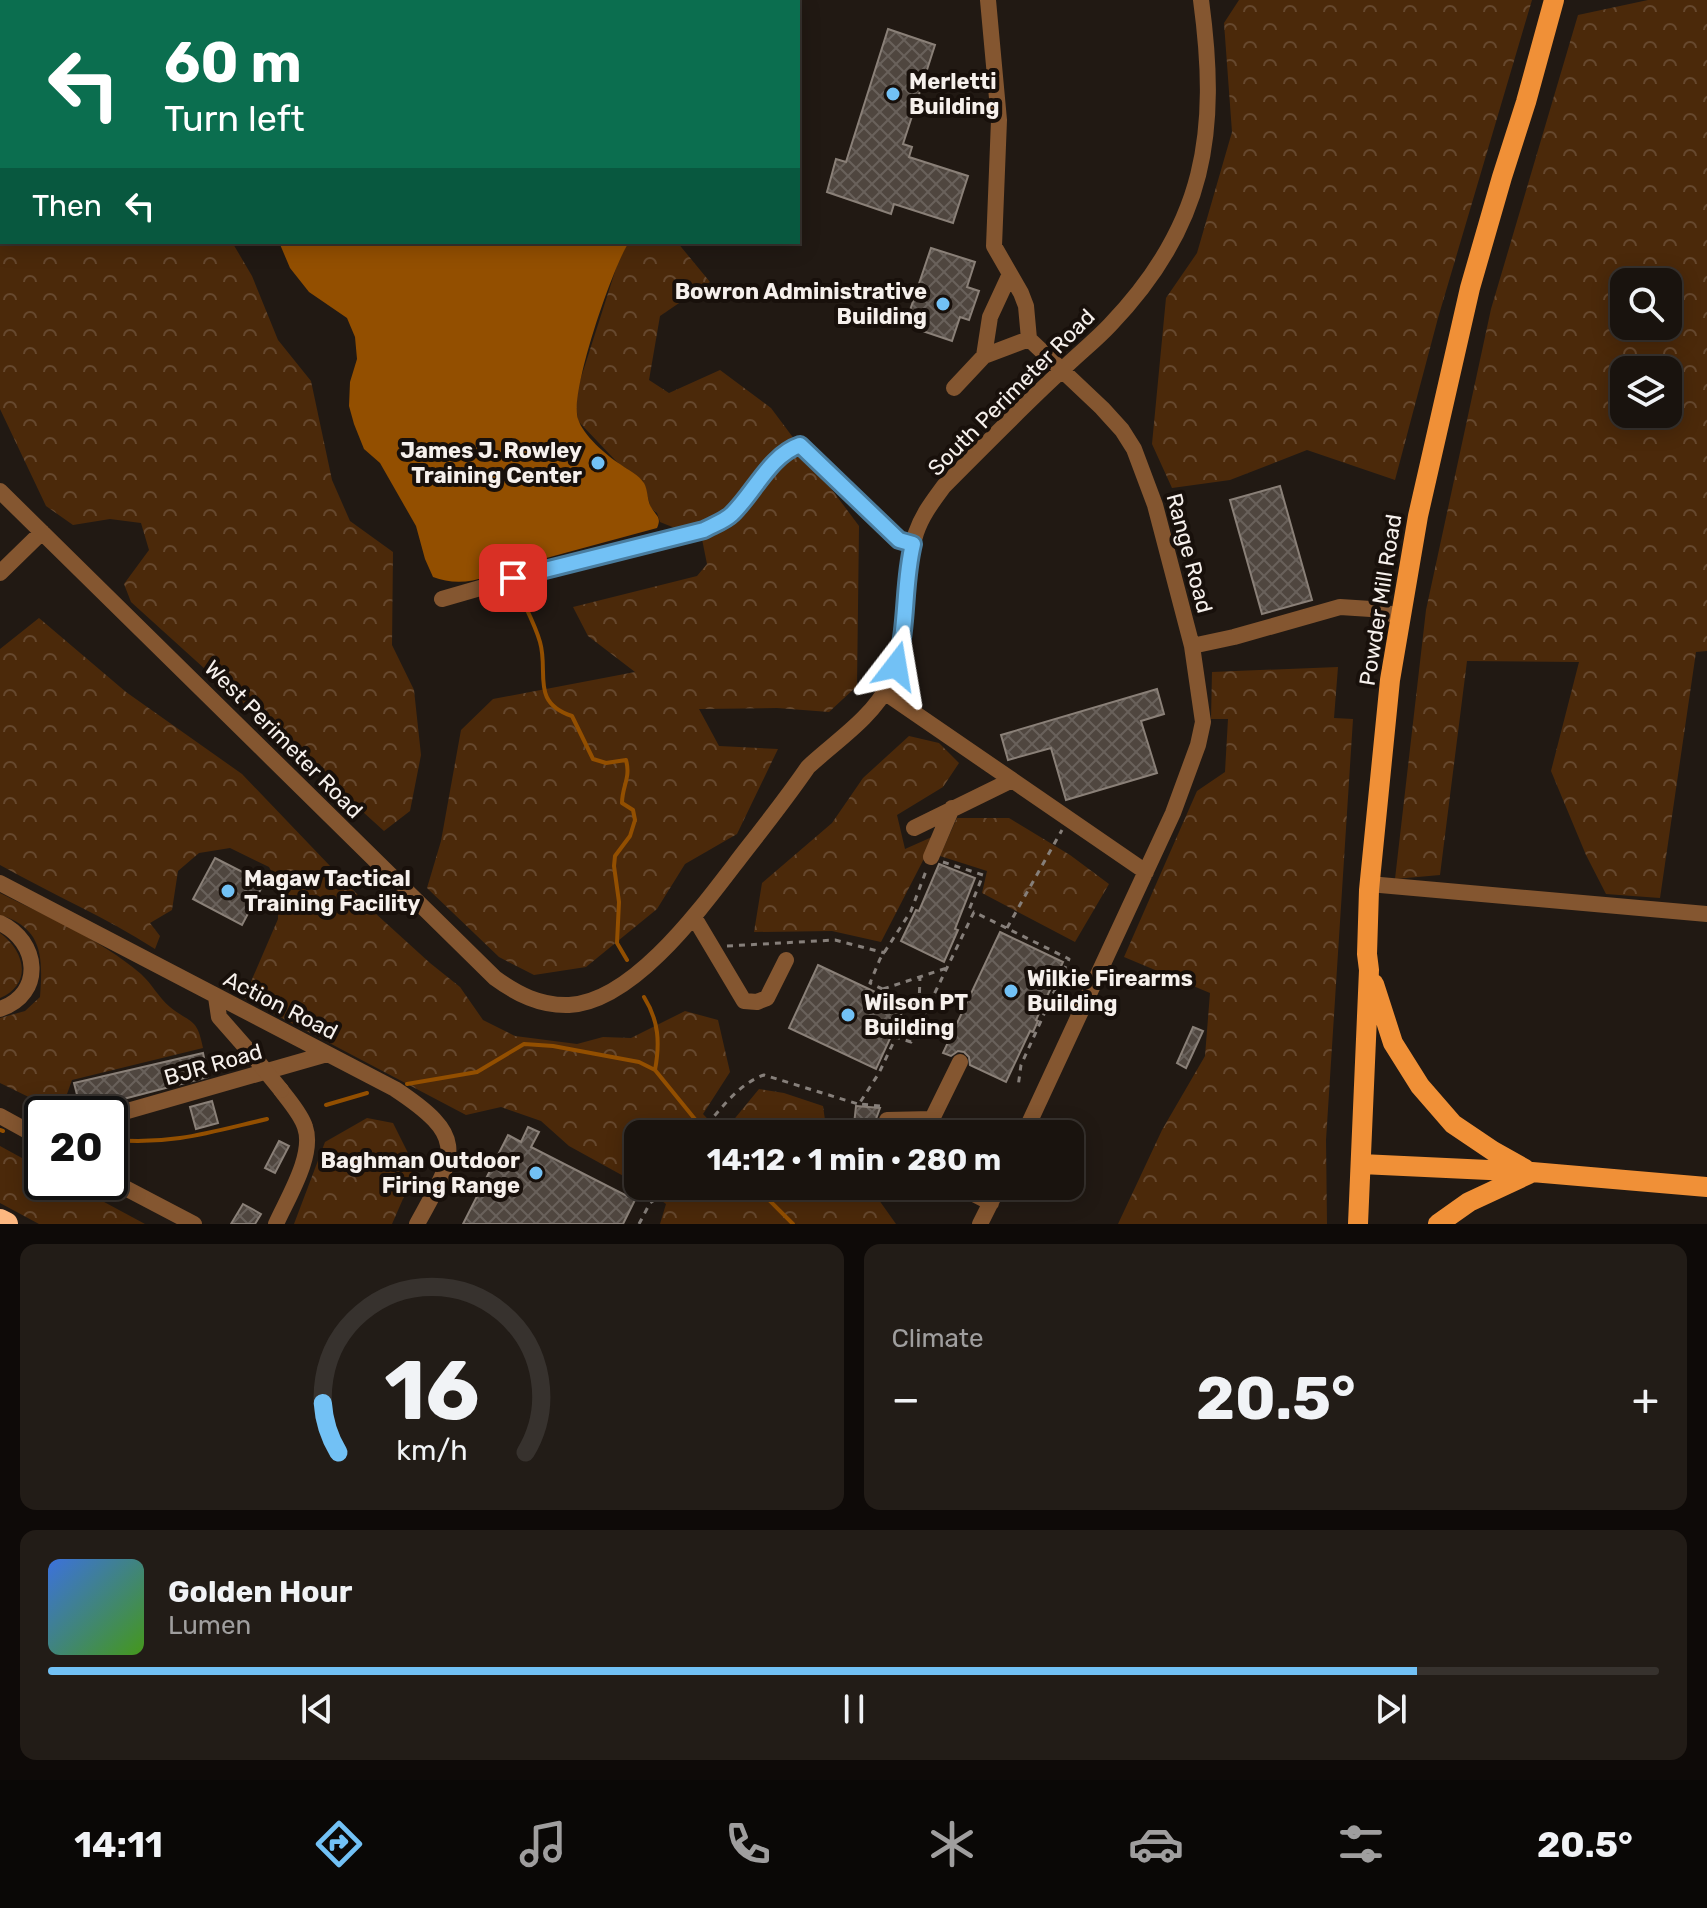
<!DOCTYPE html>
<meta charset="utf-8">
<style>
body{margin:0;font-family:Rubik,sans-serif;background:#221c17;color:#f1f3f6;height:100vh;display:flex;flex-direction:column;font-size:30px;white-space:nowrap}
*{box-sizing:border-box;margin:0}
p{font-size:26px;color:#9f9e9e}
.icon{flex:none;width:44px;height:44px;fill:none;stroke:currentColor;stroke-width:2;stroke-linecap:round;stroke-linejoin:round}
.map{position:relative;height:1224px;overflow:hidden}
.sheet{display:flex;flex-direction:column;gap:20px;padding:20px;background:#0e0a08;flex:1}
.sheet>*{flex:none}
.top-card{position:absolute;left:0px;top:0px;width:800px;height:244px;box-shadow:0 4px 20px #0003,0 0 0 2px #37322e;background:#0b6e4f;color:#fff;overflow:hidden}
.controls{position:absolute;left:1610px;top:268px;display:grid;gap:16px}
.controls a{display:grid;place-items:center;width:72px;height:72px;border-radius:16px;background:#19130e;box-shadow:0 4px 20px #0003,0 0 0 2px #37322e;font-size:40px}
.speed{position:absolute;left:24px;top:1096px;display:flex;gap:16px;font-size:40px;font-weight:700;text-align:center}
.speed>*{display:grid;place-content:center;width:104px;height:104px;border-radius:50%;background:#19130e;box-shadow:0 4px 20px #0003,0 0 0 2px #37322e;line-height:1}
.speed .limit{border:4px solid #111;border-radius:12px;background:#fff;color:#111}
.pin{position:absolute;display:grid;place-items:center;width:68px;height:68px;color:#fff;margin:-34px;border-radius:16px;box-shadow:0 4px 12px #0006}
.me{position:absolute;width:88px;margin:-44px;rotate:14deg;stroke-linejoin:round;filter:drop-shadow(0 0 6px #0008)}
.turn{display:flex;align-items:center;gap:28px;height:168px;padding:0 32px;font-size:36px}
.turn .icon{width:104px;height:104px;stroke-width:2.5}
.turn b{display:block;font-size:56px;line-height:68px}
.then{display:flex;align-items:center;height:76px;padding:0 32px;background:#0003;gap:16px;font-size:30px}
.big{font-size:60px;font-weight:700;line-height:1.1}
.sheet .card{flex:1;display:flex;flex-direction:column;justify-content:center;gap:12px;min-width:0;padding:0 28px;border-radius:16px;background:#221c17}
.sheet .dial{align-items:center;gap:0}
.dial svg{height:208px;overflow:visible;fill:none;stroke:#37322e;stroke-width:7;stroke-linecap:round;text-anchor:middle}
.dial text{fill:#f1f3f6;stroke:none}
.song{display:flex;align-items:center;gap:24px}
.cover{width:96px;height:96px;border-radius:12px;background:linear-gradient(135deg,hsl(220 70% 55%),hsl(100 70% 35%))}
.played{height:8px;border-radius:4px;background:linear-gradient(90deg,#72c1f5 85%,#37322e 85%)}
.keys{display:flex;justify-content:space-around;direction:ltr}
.heat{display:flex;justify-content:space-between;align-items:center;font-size:44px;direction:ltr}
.sheet .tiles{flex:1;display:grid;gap:20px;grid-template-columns:1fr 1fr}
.card:last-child{grid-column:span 2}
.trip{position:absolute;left:624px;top:1120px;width:460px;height:80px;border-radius:16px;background:#19130e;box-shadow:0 4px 20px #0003,0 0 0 2px #37322e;font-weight:700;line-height:80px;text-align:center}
.dock{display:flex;height:128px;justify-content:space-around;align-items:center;background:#0a0806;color:#9f9e9e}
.dock .icon{width:56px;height:56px}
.dock .current{color:#72c1f5}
.dock b{font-size:36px;color:#f1f3f6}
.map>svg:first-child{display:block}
.forest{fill:url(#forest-crowns);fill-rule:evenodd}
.water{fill:#934f00}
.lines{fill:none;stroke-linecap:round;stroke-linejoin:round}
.stream{stroke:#934f00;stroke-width:4}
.building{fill:url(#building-cross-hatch);stroke:#8a8078;stroke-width:2}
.path{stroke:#867f7a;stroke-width:3;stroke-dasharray:6 6;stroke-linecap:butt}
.minor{stroke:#845630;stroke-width:16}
.major{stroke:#f09037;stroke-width:20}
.highway{stroke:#fcb780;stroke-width:24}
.minor-bridge{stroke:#845630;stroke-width:16}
.route-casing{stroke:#4a7d9f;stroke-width:20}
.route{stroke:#72c1f5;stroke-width:14}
.poi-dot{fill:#72c1f5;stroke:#18100b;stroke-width:3}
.labels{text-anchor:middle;stroke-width:8;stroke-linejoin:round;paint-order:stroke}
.poi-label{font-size:22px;font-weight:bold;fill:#f6f0ec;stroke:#18100b;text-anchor:start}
.street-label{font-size:22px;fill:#f6f0ec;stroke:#18100b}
</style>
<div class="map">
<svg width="1707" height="1224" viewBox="0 0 1707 1224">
<defs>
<pattern id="forest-crowns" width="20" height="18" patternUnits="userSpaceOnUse" patternTransform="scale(2)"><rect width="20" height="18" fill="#4b290a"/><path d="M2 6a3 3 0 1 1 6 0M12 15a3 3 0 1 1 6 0" fill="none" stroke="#66482e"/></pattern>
<pattern id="building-cross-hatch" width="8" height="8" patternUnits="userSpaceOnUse" patternTransform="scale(2)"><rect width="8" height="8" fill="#4f463f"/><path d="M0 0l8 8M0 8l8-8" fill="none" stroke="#69615b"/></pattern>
</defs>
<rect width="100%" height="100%" fill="#211913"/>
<path class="forest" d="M0,0L63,2H2V242H232L252,276L278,340L311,381L332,480L350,521L393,552L392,645L414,690L421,755L410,811L384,831L131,602L124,584L149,550L141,523L110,519L73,525L46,506L0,409Z
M334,0H649L333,2Z
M1239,0H1532L1438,318L1395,480L1307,450L1230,480L1172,488L1152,444L1166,298L1197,253L1232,132L1224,23Z
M1648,0H1707V651L1696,652L1660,898L1606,894L1586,855L1551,771L1579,662L1467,661L1440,875L1395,879L1426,610L1491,309L1578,15ZM1624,282H1668V326H1624ZM1624,370H1668V414H1624Z
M629,242H677L710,282L660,316L649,380L669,393L720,370L771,408L859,526L857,686L829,712L777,708L699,709L719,746L778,749L737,834L685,864L657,909L586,967L534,975L499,957L427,888L441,841L461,730L493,699L635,672L588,636L573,607L697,576L707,564L702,539L660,522L657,513L651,508L643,481L617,462L578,421L576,404L578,387L620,256Z
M39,618L126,692L242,774L375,913L430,963L460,987L483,1020L515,1036L577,1044L603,1037L631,1038L685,1011L718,1020L730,1072L703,1114L722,1134L759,1089L784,1093L823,1106L827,1134H638V1184L569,1146L541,1121L501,1107L466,1115L244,998L278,919V883L269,867L230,848L199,853L178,871L172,910L150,923L160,936L155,949C106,917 51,894 0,865V649Z
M1338,667L1334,718L1353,719L1326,1140L1327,1224H1118L1162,1130L1205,1056L1210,993L1124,957L1197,791L1225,772L1228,719H1211L1212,672Z
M909,736L939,743L959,763L943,787L897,815L905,849L932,837L930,847L881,942L832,931L754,932L762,883L832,823L863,778Z
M957,818H1009L1070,855L1109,884L1075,942L982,893L987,871L940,856Z
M0,893C48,917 100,939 141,974C152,984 159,998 170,1007C191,1024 197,1017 203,1048L72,1080L67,1094L43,1104L0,1083V1018L25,1011L40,997C43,957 43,928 0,915Z
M0,933C25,951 33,984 0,998Z
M367,1118L393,1123L416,1169L392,1224H294L325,1142Z
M0,1146L42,1169V1182H67L145,1224H39L0,1203Z
M642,1186H869L896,1224H660L666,1204Z"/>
<path class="water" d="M198,0H334L195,2Z
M649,0H770L646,2Z
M279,242H629C613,266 569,393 578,419C583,435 606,455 620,464C628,470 639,475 644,483C648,490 647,500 651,507C656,516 662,517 657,528L528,563L509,561C491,581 458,587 433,577L425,559L416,526L380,463L364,449L354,424L349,406L350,382L357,359L355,337L347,318L309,292L290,268Z"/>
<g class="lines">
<path class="stream" d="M518,590C525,607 535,624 540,642C549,673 530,702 572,716L593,759L606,763L626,760C631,778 622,786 622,803L633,810L635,820L630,836L615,856L614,866L619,902L617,943L627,960
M644,997C659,1021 660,1043 655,1070
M407,1084L477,1072L524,1044L553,1046L639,1062L655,1070L707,1134
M326,1105L367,1093
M0,1130L3,1131
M113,1140C172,1145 211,1132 267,1119
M755,1186L793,1224"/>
</g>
<path class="building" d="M888,29L935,45L903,144L912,147L909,157L968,176L953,223L894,204L891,214L827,192L836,159L846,162Z
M931,248L975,262L967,287L979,291L969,320L960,317L952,341L905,325Z
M1280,486L1312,600L1262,614L1230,500Z
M1157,689L1164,714L1141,721L1157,773L1066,800L1051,748L1008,760L1001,735Z
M215,858L264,883L242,925L193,899Z
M939,864L975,878L955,929L958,930L944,962L901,941L916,910L919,911Z
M1000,932L1063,962L1036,1020L1038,1021L1033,1032L1030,1031L1006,1082L970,1065L969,1057L964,1052L958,1051L951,1056L943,1053Z
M818,965L905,1006L876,1069L789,1028Z
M1193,1027L1203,1031L1186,1068L1177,1063Z
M203,1053L208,1077L81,1110L74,1083Z
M212,1101L218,1123L196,1129L190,1107Z
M856,1106L880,1108L876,1119L878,1134H853Z
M528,1127L539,1132L531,1147L635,1200L623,1224H463L508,1135L521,1142Z
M279,1141L289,1146L275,1173L265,1168Z
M243,1204L261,1214L255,1224H231Z"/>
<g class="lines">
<path class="path" d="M943,862L983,875L969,910L974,912
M1007,928L1062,830
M727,946L835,940L885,953
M883,989L947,968
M919,1005L920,977
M926,1010L870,983L880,959L911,911L926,871
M880,1106L859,1104L879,1073L896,1037L911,1042L974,912L1069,959L1021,1065L1018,1087
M699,1134C717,1114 737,1084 764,1075L858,1104
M639,1224L650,1203L663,1194L668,1186"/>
<path class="minor" d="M988,0L999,120L994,246L1021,293L1026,306L1029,339L1102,408L1122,430L1134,449L1155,505L1192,646L1203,722L1198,745L1173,813L1024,1134
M984,356L990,317L1009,276
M954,388L984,356L1029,339
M0,491L495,978C517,994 540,1006 569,1005C636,1002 707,900 745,851C767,823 788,796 808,767C836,741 872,718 889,684C913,636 900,582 916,533C922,515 933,501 944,486C983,447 1021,408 1061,371C1077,355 1095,341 1110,325C1206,225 1219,132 1201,0
M0,573L42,532
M442,599L560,565L704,530L731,517L773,465L791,448L800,445L899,540L913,544
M1192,646L1234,637L1340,607L1371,609L1399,616
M884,692L1146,872
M914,828L1012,780
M931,857L952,808
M0,883L395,1089C469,1138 456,1153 417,1224
M1369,884L1707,914
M694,917L744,1001L757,1002L767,998L786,960
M0,923C39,941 45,994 0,1009
M216,997L219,1017L255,1058
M0,1116L42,1139
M110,1116L327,1054
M887,1120L932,1119
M928,1134L932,1119L960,1062
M110,1180L194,1224
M958,1186L991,1203
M276,1224C287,1199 315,1155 305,1127C301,1114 289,1101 281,1090
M980,1224L999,1186"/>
<path class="major" d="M1374,984L1393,1043L1420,1086L1453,1124L1493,1151L1525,1169
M1361,1164L1532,1172L1707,1187
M1358,1224L1369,970L1367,954L1369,890L1390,680L1418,516L1470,288L1502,177L1526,102L1554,0
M1438,1224L1469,1202L1529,1174"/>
<path class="highway" d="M0,1221L6,1224"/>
<path class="minor-bridge" d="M255,1058L281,1090"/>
</g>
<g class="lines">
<g class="route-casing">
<path id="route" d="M513,578L704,530C713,525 725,521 732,514C754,493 770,455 800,445L899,540L913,544C903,585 908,626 896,666"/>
</g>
<use href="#route" class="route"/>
</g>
<g class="poi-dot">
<circle cx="893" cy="94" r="8"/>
<circle cx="943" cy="304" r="8"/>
<circle cx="598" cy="463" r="8"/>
<circle cx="228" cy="891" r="8"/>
<circle cx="1011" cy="991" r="8"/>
<circle cx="848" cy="1015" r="8"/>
<circle cx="536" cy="1173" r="8"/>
</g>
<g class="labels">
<g class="poi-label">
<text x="909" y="89">Merletti<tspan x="909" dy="25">Building</tspan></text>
<text x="927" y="299" text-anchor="end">Bowron Administrative<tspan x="927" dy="25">Building</tspan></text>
<text x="582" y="458" text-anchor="end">James J. Rowley<tspan x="582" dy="25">Training Center</tspan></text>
<text x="244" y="886">Magaw Tactical<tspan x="244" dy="25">Training Facility</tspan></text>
<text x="1027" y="986">Wilkie Firearms<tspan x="1027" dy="25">Building</tspan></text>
<text x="864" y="1010">Wilson PT<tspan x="864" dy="25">Building</tspan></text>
<text x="520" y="1168" text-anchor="end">Baghman Outdoor<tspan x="520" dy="25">Firing Range</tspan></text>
</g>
<g class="street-label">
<text transform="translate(1011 392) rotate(-45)" y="8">South Perimeter Road</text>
<text transform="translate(1190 553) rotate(75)" y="8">Range Road</text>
<text transform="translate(1380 600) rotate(-81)" y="8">Powder Mill Road</text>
<text transform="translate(284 739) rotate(45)" y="8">West Perimeter Road</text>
<text transform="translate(281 1005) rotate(27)" y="8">Action Road</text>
<text transform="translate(213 1064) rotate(-16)" y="8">BJR Road</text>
</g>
</g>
</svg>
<div class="controls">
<a><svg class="icon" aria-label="search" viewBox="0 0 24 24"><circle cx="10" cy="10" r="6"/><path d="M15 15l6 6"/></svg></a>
<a><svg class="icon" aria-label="layers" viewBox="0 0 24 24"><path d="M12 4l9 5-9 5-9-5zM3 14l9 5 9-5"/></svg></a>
</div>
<div class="speed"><div class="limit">20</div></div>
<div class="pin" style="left:513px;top:578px;background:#d93025"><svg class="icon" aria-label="arrive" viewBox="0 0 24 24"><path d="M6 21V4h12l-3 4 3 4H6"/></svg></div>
<svg class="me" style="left:896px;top:666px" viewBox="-20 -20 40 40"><path d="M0-17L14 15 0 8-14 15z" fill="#72c1f5" stroke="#fff" stroke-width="4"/></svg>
<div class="trip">14:12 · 1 min · 280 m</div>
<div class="top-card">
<div class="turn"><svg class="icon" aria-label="left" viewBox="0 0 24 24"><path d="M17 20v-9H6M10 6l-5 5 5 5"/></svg><div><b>60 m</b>Turn left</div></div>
<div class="then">Then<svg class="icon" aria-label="left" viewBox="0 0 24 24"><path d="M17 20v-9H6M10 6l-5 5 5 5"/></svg></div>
</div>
</div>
<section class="sheet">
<div class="tiles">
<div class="card dial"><svg viewBox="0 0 100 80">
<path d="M14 69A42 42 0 1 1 86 69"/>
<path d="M14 69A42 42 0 0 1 8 50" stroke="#72c1f5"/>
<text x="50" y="56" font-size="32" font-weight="700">16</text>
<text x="50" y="72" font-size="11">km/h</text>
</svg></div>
<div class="card"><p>Climate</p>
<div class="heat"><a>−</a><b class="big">20.5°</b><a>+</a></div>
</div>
<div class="card">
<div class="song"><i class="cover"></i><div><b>Golden Hour</b><p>Lumen</p></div></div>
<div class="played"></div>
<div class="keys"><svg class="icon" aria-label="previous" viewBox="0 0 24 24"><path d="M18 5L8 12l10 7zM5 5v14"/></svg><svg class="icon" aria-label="pause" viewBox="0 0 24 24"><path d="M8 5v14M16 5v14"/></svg><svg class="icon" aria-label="next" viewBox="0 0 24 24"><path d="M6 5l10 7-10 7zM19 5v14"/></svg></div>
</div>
</div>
</section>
<nav class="dock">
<b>14:11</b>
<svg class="icon current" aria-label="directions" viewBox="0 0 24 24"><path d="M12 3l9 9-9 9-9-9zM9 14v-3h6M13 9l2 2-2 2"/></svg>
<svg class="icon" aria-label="music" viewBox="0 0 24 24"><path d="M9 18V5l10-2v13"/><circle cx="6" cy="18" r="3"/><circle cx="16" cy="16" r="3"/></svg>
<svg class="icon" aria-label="phone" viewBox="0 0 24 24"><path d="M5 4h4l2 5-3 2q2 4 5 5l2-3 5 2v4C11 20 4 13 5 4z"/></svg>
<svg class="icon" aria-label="climate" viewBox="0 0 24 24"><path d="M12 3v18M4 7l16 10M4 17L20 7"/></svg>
<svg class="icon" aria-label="car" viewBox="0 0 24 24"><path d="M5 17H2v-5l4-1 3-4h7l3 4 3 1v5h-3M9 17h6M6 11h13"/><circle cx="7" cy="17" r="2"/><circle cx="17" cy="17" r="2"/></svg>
<svg class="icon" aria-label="filters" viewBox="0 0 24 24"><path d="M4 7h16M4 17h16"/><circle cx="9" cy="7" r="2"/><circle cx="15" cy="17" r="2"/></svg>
<b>20.5°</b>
</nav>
